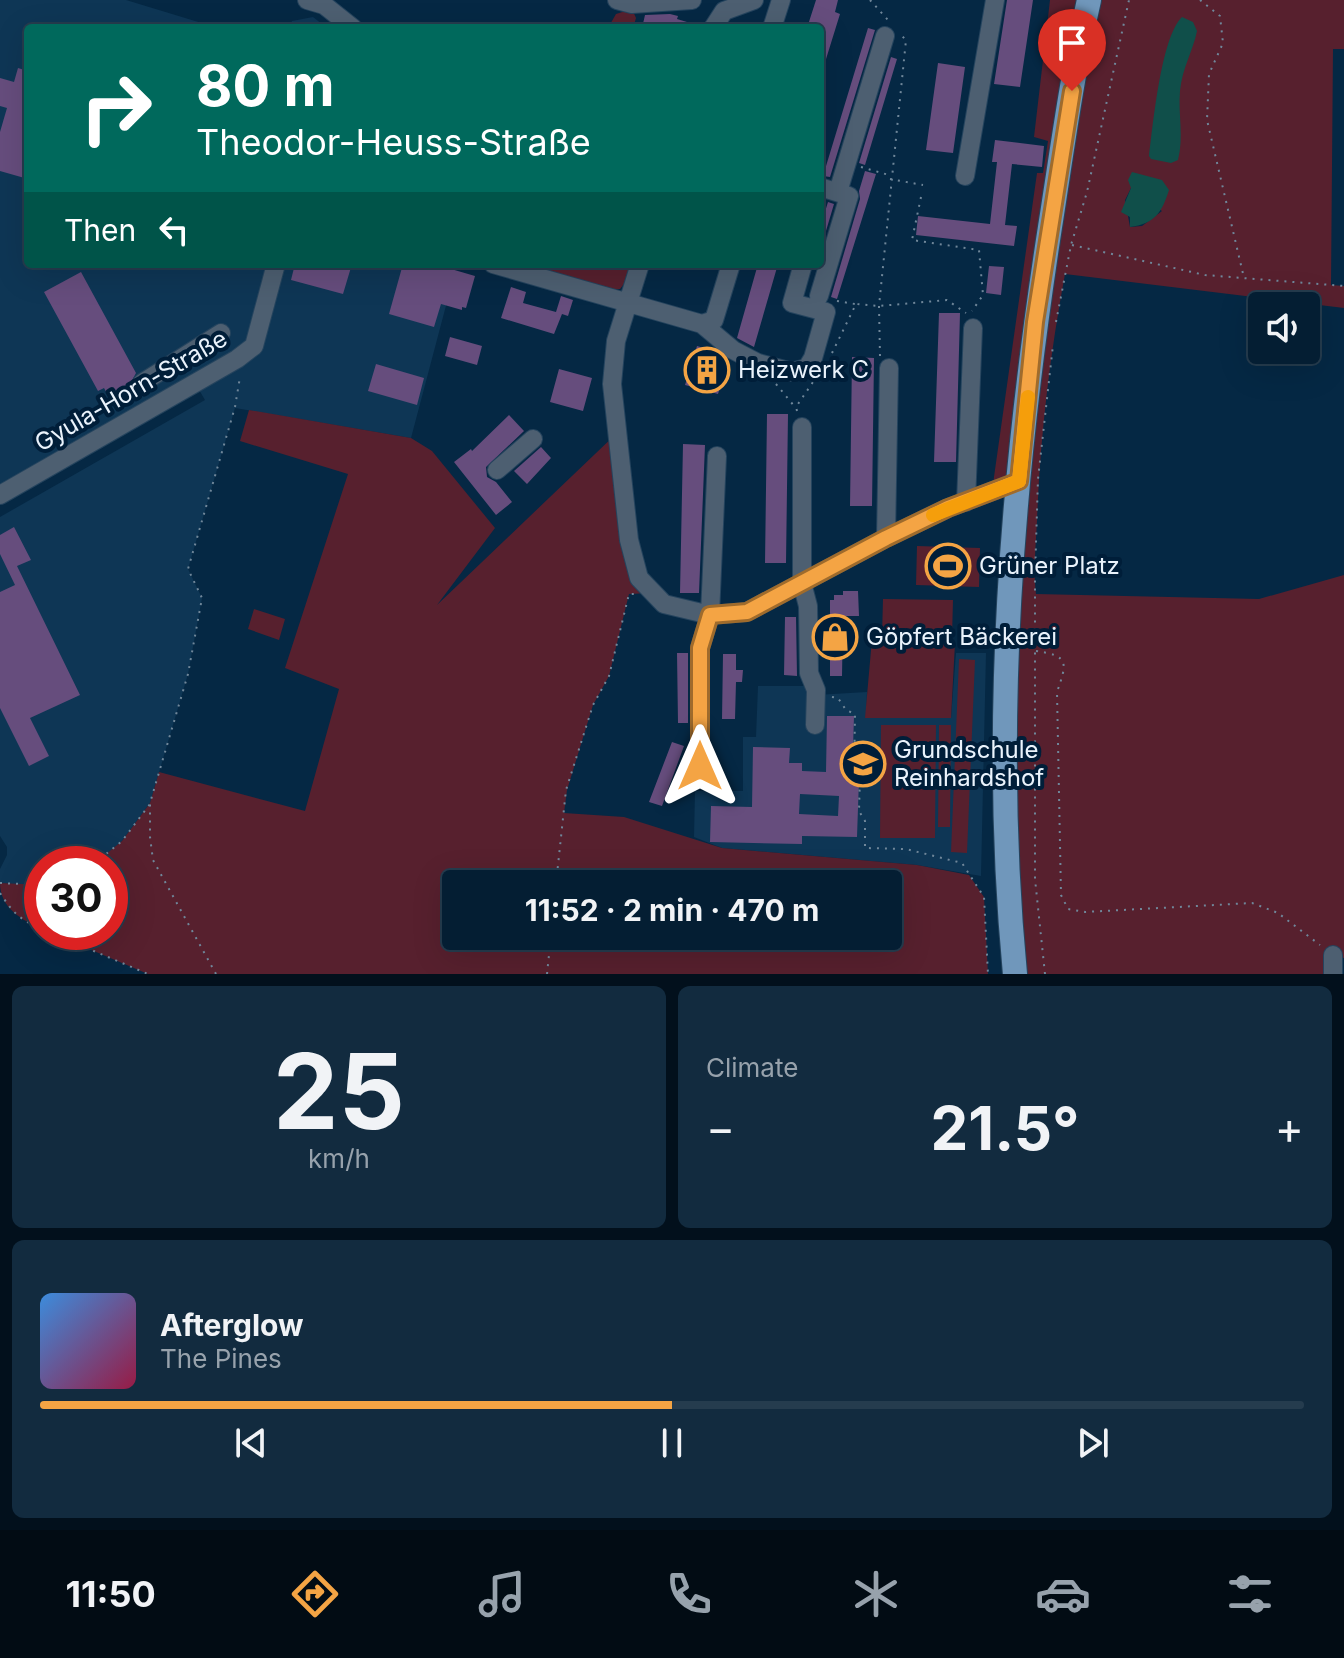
<!DOCTYPE html>
<meta charset="utf-8">
<style>
body{margin:0;font-family:Inter,sans-serif;background:#122b3f;color:#f1f3f6;height:100vh;display:flex;flex-direction:column;font-size:30px;white-space:nowrap}
*{box-sizing:border-box;margin:0}
p{font-size:26px;color:#97a2ac}
.icon{flex:none;width:44px;height:44px;fill:none;stroke:currentColor;stroke-width:2;stroke-linecap:round;stroke-linejoin:round}
.map{position:relative;height:974px;overflow:hidden}
.drawer{display:flex;flex-direction:column;gap:12px;padding:12px;background:#02101c;flex:1}
.drawer>*{flex:none}
.banner{position:absolute;left:24px;top:24px;width:800px;height:244px;border-radius:8px;box-shadow:0 8px 32px #0002,0 0 0 2px #253c4e;background:#00695c;color:#fff;overflow:hidden}
.fabs{position:absolute;left:1248px;top:292px;display:grid;gap:16px}
.fabs a{display:grid;place-items:center;width:72px;height:72px;border-radius:8px;background:#041e33;box-shadow:0 8px 32px #0002,0 0 0 2px #253c4e;font-size:40px}
.speed{position:absolute;left:24px;top:846px;display:flex;gap:16px;font-size:40px;font-weight:700;text-align:center}
.speed>*{display:grid;place-content:center;width:104px;height:104px;border-radius:50%;background:#041e33;box-shadow:0 8px 32px #0002,0 0 0 2px #253c4e;line-height:1}
.speed .limit{border:12px solid #d22;background:#fff;color:#111}
.pin{position:absolute;display:grid;place-items:center;width:68px;height:68px;color:#fff;margin:-82px -34px;border-radius:50% 50% 50% 0;rotate:-45deg;box-shadow:0 0 8px #0007}
.pin .icon{rotate:45deg}
.me{position:absolute;width:88px;margin:-44px;rotate:0deg;stroke-linejoin:round;filter:drop-shadow(0 0 6px #0008)}
.turn{display:flex;align-items:center;gap:28px;height:168px;padding:0 40px;font-size:36px}
.turn .icon{width:104px;height:104px;stroke-width:2.5}
.turn b{display:block;font-size:56px;line-height:68px}
.then{display:flex;align-items:center;height:76px;padding:0 40px;background:#0003;gap:16px;font-size:30px}
.big{font-size:60px;font-weight:700;line-height:1.1}
.drawer .tile{flex:1;display:flex;flex-direction:column;justify-content:center;gap:12px;min-width:0;padding:0 28px;border-radius:12px;background:#122b3f}
.drawer .dial{align-items:center;gap:0}
.dial b{font-size:104px;line-height:1}
.song{display:flex;align-items:center;gap:24px}
.cover{width:96px;height:96px;border-radius:12px;background:linear-gradient(135deg,hsl(210 70% 55%),hsl(340 70% 35%))}
.played{height:8px;border-radius:4px;background:linear-gradient(90deg,#f4a444 50%,#253c4e 50%)}
.keys{display:flex;justify-content:space-around;direction:ltr}
.heat{display:flex;justify-content:space-between;align-items:center;font-size:44px;direction:ltr}
.drawer .tiles{flex:1;display:grid;gap:12px;grid-template-columns:1fr 1fr}
.tile:last-child{grid-column:span 2}
.trip{position:absolute;left:442px;top:870px;width:460px;height:80px;border-radius:8px;background:#041e33;box-shadow:0 8px 32px #0002,0 0 0 2px #253c4e;font-weight:700;line-height:80px;text-align:center}
.dock{display:flex;height:128px;justify-content:space-around;align-items:center;background:#020c14;color:#97a2ac}
.dock .icon{width:56px;height:56px}
.dock .active{color:#f4a444}
.dock b{font-size:36px;color:#f1f3f6}
.map>svg:first-child{display:block}
.built{fill:#0e3655}
.green{fill:#57202e;fill-rule:evenodd}
.water{fill:#104f4a}
.building{fill:#664d7d;fill-rule:evenodd}
.lines{fill:none;stroke-linecap:round;stroke-linejoin:round}
.minor-casing{stroke:#25445e;stroke-width:20}
.major-casing{stroke:#25445e;stroke-width:26}
.path{stroke:#70879a;stroke-width:2;stroke-dasharray:2 6;stroke-linecap:butt}
.minor{stroke:#4d5f71;stroke-width:18}
.major{stroke:#7097bb;stroke-width:24}
.route-casing{stroke:#9f6b2c;stroke-width:20}
.route{stroke:#f4a444;stroke-width:14}
.slow{stroke:#f59e0b;stroke-width:14}
.labels{text-anchor:middle;stroke-width:8;stroke-linejoin:round;paint-order:stroke}
.poi-label{font-size:24px;fill:#eaf3fc;stroke:#001e39;text-anchor:start}
.street-label{font-size:24px;fill:#eaf3fc;stroke:#001e39}
</style>
<div class="map">
<svg width="1344" height="974" viewBox="0 0 1344 974">
<rect width="100%" height="100%" fill="#052844"/>
<path class="built" d="M0,0H126L218,28H28V264H457L411,438L235,408L188,569L202,598L188,674L150,803L122,841L106,856L94,864H42V885L30,886L0,883V869L7,855V847L0,836V517L205,400L195,383L0,495Z
M313,17L327,28H289L292,21Z
M956,653H986L981,876L917,865L722,848L694,837L695,791H743V737H756L758,686H814L816,695L867,692L866,718H951Z"/>
<path class="green" d="M1050,0H1344V49H1333L1331,285L1344,286V308L1065,274C1050,354 1040,438 1037,520C1036,544 1033,570 1036,594L1259,599L1344,575V958L1333,956V974H1015L1018,482L992,491L1037,173H1043L1048,141L1034,137ZM1131,188L1162,211L1142,226L1130,227L1125,200Z
M632,9L636,18L633,28H608L616,14Z
M541,264H632L627,280L620,289L608,290L540,272Z
M249,410L411,438L432,451L495,528L437,605L617,433L629,540L651,593L629,594L609,676L593,705L567,790L564,813L624,817L722,848L917,865L969,875L984,897L988,974H148L49,932H110V864H94L122,841L150,803L159,772L305,811L339,689L285,668L348,474L240,441ZM456,884H888V936H456Z
M917,546L980,548L979,587L916,585Z
M883,599L953,600L952,637L882,636Z
M254,609L285,619L279,640L248,629Z
M872,639L955,643L951,718H865Z
M959,659L975,660L967,853L951,852Z
M881,725H936L935,838H880Z
M939,725H951L950,827H938Z
M0,883L42,885V929C22,920 0,908 0,883Z"/>
<path class="water" d="M1182,17L1193,22L1197,31C1193,51 1182,68 1180,91C1178,114 1184,137 1178,160L1171,163L1151,159L1149,156C1153,125 1161,37 1182,17Z
M1132,172L1162,180L1169,190C1162,212 1155,224 1130,227V217L1121,212L1131,188L1128,180Z"/>
<path class="building" d="M816,0H838L835,12L840,14L822,72H820V28H807Z
M1007,0H1033L1020,87L994,84Z
M670,14L678,16L677,19L697,25V28H642L645,15Z
M868,28L875,30L830,177L823,176Z
M891,57L897,59L865,165L859,163Z
M938,63L965,67L953,153L926,150Z
M18,68L28,71V179L0,171V132L7,108L0,106V78L14,82Z
M995,140L1044,146L1042,167L1012,164L1005,225L1017,226L1014,246L916,235L918,216L990,224L997,162H992Z
M865,171L876,174L837,299L831,297L860,199L859,191Z
M828,202L834,204L820,251V228Z
M295,264H352L343,294L291,280Z
M403,264H452L451,269L475,276L466,308L462,307V310L441,304L434,327L389,314Z
M758,264H778L754,347L737,338Z
M989,266L1004,267L1001,295L986,293Z
M81,272L136,373L130,384L132,390L139,394L115,408L104,388L98,391L44,292Z
M511,287L526,292L523,303L556,312L561,296L573,300L568,316L562,314L554,334L501,318Z
M939,313H960L956,462H934Z
M450,337L482,346L477,365L445,356Z
M697,346L717,352L728,361L718,394L685,385Z
M852,357L874,358L872,506H850Z
M376,364L424,378L417,405L368,391Z
M559,369L592,378L583,411L550,402Z
M767,414H788L786,563H765Z
M509,415L524,431L486,467L487,477L496,482L512,502L496,515L454,462L471,449L472,451Z
M683,444L705,445L699,593H680Z
M541,447L551,458L527,484L514,471Z
M14,527L31,560L17,566L80,695L30,718L49,756L29,766L0,708V592L15,585L0,554V535Z
M843,591H858L859,616H843L842,676H830V600H834V595H843Z
M785,617H796L797,676L784,675Z
M677,653H688V723H678Z
M723,654H736V670H743L742,682H736L735,719H722Z
M827,716H854L852,779H859L857,837L802,836V844L710,842L711,806L752,807L753,747L790,748L789,763H802V771L826,772ZM800,794L839,796L838,816L799,814Z
M672,742L684,746L662,806L649,802Z"/>
<g class="lines">
<g class="minor-casing">
<path id="minor" d="M307,0L324,5L353,28
M617,0L632,4L692,0
M713,28L724,11L754,0
M772,28L781,0
M965,176L995,0
M838,192L885,36
M493,264L702,324L733,350L758,363L792,372L807,368L813,358L826,312L792,303L803,264
M640,264L616,341L612,384L629,540L639,578L664,604L710,615L747,612L886,538L948,508L1019,481
M819,296L849,196L820,187
M702,324L714,320L731,264
M142,383L221,333
M802,427V583L808,606L809,673L816,690L815,725
M497,470L533,439
M0,495L237,359L254,346L276,264
M966,502L973,328
M886,538L889,368
M700,766V648L710,615L717,456
M1333,974V955"/>
</g>
<g class="major-casing">
<path id="major" d="M1015,974C991,725 1012,473 1050,227C1062,151 1072,75 1089,0"/>
</g>
<path class="path" d="M870,0L888,20
M1200,0L1220,16L1223,43L1209,74L1207,120L1244,278
M861,167L889,175
M890,179L923,185
M921,197L912,240L979,250L983,295L972,311
M1072,245L1205,275L1344,286
M837,301L855,304
M1056,322L1071,245L1087,192L1129,0
M832,353L856,304L879,306L947,300L966,313
M880,356L879,306L906,40L900,34
M776,384L795,407
M797,411L796,407L813,382
M1036,651C1070,656 1067,663 1057,692L1061,895L1068,909L1085,912L1252,903L1278,913L1320,945
M832,697L838,698L846,710L855,714L854,777H860L859,811L865,821V848L906,849L962,863L984,897L988,974
M94,864L122,841L150,804
M0,883L42,885
M556,884L566,790L593,705L609,676L629,594H634
M0,893C14,914 19,919 42,929
M49,932L148,974
M216,974L153,860L150,837V803L188,674L202,598L188,569L235,407L240,377
M547,974L551,936
M1045,974L1035,879V575L1038,479L1053,345"/>
<use href="#minor" class="minor"/>
<use href="#major" class="major"/>
</g>
<g class="lines">
<g class="route-casing">
<path id="route" d="M700,766V648L710,615L747,612L886,538L948,508L1019,481L1035,322L1072,91"/>
</g>
<use href="#route" class="route"/>
<path class="slow" d="M933,515L1019,481L1028,397"/>
</g>
<defs>
<g id="building-ring" transform="scale(2.3)"><circle r="9.5" fill="#001e39" stroke="#f4a444" stroke-width="1.5"/><path d="M-4-6H4V6H1V3H-1V6H-4ZM-2.5-4.3h1.7v1.8h-1.7ZM.8-4.3h1.7v1.8H.8ZM-2.5-1h1.7V.8h-1.7ZM.8-1h1.7V.8H.8Z" fill="#f4a444"/></g>
<g id="stadium-ring" transform="scale(2.3)"><circle r="9.5" fill="#001e39" stroke="#f4a444" stroke-width="1.5"/><path d="M0-5a6.5 5 0 1 0 0 10a6.5 5 0 1 0 0-10ZM-3.5-1.8h7v3.6h-7Z" fill="#f4a444"/></g>
<g id="shop-ring" transform="scale(2.3)"><circle r="9.5" fill="#001e39" stroke="#f4a444" stroke-width="1.5"/><path d="M-5-2.5h2.3a2.7 3.5 0 0 1 5.4 0H5L5.5 6h-11ZM-1.5-2.5h3a1.5 2.3 0 0 0-3 0Z" fill="#f4a444"/></g>
<g id="school-ring" transform="scale(2.3)"><circle r="9.5" fill="#001e39" stroke="#f4a444" stroke-width="1.5"/><path d="M0-5L7-2L0 1L-7-2ZM-4 1L0 2.5L4 1V4Q0 6-4 4Z" fill="#f4a444"/></g>
</defs>
<g fill-rule="evenodd">
<use href="#building-ring" x="707" y="370"/>
<use href="#stadium-ring" x="948" y="566"/>
<use href="#shop-ring" x="835" y="637"/>
<use href="#school-ring" x="863" y="764"/>
</g>
<g class="labels">
<g class="poi-label">
<text x="738" y="378">Heizwerk C</text>
<text x="979" y="574">Grüner Platz</text>
<text x="866" y="645">Göpfert Bäckerei</text>
<text x="894" y="758">Grundschule<tspan x="894" dy="28">Reinhardshof</tspan></text>
</g>
<g class="street-label">
<text transform="translate(131 391) rotate(-30)" y="8">Gyula-Horn-Straße</text>
</g>
</g>
</svg>
<div class="fabs">
<a><svg class="icon" aria-label="sound" viewBox="0 0 24 24"><path d="M4 9h4l5-4v14l-5-4H4zM17 9q2 3 0 6"/></svg></a>
</div>
<div class="speed"><div class="limit">30</div></div>
<div class="pin" style="left:1072px;top:91px;background:#d93025"><svg class="icon" aria-label="arrive" viewBox="0 0 24 24"><path d="M6 21V4h12l-3 4 3 4H6"/></svg></div>
<svg class="me" style="left:700px;top:766px" viewBox="-20 -20 40 40"><path d="M0-17L14 15 0 8-14 15z" fill="#f4a444" stroke="#fff" stroke-width="4"/></svg>
<div class="trip">11:52 · 2 min · 470 m</div>
<div class="banner">
<div class="turn"><svg class="icon" aria-label="right" viewBox="0 0 24 24"><path d="M7 20v-9h11M14 6l5 5-5 5"/></svg><div><b>80 m</b>Theodor-Heuss-Straße</div></div>
<div class="then">Then<svg class="icon" aria-label="left" viewBox="0 0 24 24"><path d="M17 20v-9H6M10 6l-5 5 5 5"/></svg></div>
</div>
</div>
<section class="drawer">
<div class="tiles">
<div class="tile dial"><b>25</b><p>km/h</p></div>
<div class="tile"><p>Climate</p>
<div class="heat"><a>−</a><b class="big">21.5°</b><a>+</a></div>
</div>
<div class="tile">
<div class="song"><i class="cover"></i><div><b>Afterglow</b><p>The Pines</p></div></div>
<div class="played"></div>
<div class="keys"><svg class="icon" aria-label="previous" viewBox="0 0 24 24"><path d="M18 5L8 12l10 7zM5 5v14"/></svg><svg class="icon" aria-label="pause" viewBox="0 0 24 24"><path d="M8 5v14M16 5v14"/></svg><svg class="icon" aria-label="next" viewBox="0 0 24 24"><path d="M6 5l10 7-10 7zM19 5v14"/></svg></div>
</div>
</div>
</section>
<nav class="dock">
<b>11:50</b>
<svg class="icon active" aria-label="directions" viewBox="0 0 24 24"><path d="M12 3l9 9-9 9-9-9zM9 14v-3h6M13 9l2 2-2 2"/></svg>
<svg class="icon" aria-label="music" viewBox="0 0 24 24"><path d="M9 18V5l10-2v13"/><circle cx="6" cy="18" r="3"/><circle cx="16" cy="16" r="3"/></svg>
<svg class="icon" aria-label="phone" viewBox="0 0 24 24"><path d="M5 4h4l2 5-3 2q2 4 5 5l2-3 5 2v4C11 20 4 13 5 4z"/></svg>
<svg class="icon" aria-label="climate" viewBox="0 0 24 24"><path d="M12 3v18M4 7l16 10M4 17L20 7"/></svg>
<svg class="icon" aria-label="car" viewBox="0 0 24 24"><path d="M5 17H2v-5l4-1 3-4h7l3 4 3 1v5h-3M9 17h6M6 11h13"/><circle cx="7" cy="17" r="2"/><circle cx="17" cy="17" r="2"/></svg>
<svg class="icon" aria-label="filters" viewBox="0 0 24 24"><path d="M4 7h16M4 17h16"/><circle cx="9" cy="7" r="2"/><circle cx="15" cy="17" r="2"/></svg>
</nav>
